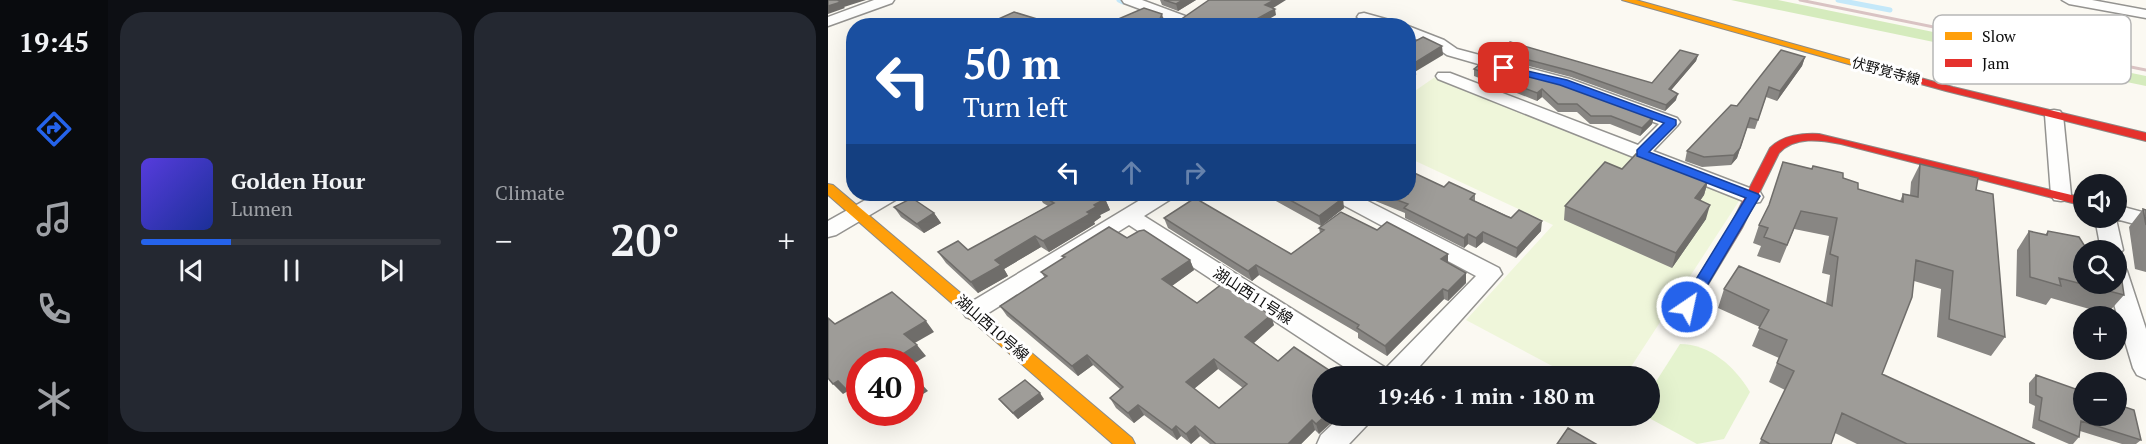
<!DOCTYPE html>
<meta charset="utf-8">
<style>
body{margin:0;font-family:"PT Serif","Noto Sans JP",serif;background:#242831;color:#f1f3f6;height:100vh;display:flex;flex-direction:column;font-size:22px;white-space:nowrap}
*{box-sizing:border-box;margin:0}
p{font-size:20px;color:#9ea1a6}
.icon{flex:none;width:33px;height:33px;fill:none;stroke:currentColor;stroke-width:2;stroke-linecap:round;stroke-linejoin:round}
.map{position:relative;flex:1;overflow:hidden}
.side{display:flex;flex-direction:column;gap:12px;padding:12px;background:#0d0f14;width:720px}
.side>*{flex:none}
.guide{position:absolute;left:18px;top:18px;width:570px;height:183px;border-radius:24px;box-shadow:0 6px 24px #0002;background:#1a4fa0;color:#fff;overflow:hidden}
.buttons{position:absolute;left:1245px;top:174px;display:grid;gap:12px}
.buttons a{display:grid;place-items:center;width:54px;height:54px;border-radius:50%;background:#171b24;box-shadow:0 6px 24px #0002;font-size:30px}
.speed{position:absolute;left:18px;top:348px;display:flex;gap:12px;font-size:30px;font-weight:700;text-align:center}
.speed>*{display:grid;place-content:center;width:78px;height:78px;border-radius:50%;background:#171b24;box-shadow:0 6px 24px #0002;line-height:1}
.speed .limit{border:9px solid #d22;background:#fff;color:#111}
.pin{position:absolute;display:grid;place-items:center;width:51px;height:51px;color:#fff;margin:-26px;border-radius:12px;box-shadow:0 3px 9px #0006}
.me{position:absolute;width:66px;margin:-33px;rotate:34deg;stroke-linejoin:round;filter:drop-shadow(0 0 4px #0008)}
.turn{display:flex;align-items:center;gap:21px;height:126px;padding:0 18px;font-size:27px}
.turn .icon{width:78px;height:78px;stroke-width:2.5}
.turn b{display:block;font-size:42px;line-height:51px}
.lanes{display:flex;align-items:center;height:57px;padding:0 18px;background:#0003;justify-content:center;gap:30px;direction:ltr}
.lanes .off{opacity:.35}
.big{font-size:45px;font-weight:700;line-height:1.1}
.side .card{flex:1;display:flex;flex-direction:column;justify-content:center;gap:9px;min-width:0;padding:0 21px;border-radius:24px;background:#242831}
.song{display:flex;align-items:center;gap:18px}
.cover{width:72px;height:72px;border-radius:9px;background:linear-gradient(135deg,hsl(250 70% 55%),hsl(230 70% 35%))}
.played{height:6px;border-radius:3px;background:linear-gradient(90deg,#2563eb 30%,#363941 30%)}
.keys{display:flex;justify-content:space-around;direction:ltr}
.heat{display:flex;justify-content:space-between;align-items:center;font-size:33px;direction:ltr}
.side .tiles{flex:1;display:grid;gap:12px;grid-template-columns:repeat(2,1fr)}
.trip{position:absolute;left:484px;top:366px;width:348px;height:60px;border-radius:30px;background:#171b24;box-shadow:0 6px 24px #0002;font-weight:700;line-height:60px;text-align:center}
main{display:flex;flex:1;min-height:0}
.dock{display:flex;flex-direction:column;width:108px;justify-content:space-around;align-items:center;background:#090b0e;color:#9ea1a6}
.dock .icon{width:42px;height:42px}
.dock .current{color:#2563eb}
.dock b{font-size:27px;color:#f1f3f6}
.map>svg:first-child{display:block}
.green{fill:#e5f3cf}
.forest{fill:#d5ebbd}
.pitch{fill:#eff6da}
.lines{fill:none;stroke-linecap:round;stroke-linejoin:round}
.stream{stroke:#c4e8f9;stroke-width:5}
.street-casing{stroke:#949390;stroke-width:3}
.slow-casing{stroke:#8b8a87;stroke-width:2}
.jam-casing{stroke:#8b8a87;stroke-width:2}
.street{fill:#fefefd;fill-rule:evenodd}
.slow{fill:#ff9f0a;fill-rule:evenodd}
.jam{fill:#e5322d;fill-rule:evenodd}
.rail{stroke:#d9c3c3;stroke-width:3}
.wall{fill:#888683;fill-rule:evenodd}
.shaded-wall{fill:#6f6d6a}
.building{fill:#9e9c98;stroke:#6f6d6a;stroke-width:1.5;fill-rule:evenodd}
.route{fill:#2563eb;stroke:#184099;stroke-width:1.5}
.labels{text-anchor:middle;stroke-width:6;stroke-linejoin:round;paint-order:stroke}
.far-street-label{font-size:14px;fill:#0d0d0d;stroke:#fff}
.street-label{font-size:15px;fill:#0d0d0d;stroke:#fff}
.key{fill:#fff;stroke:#b6b6b6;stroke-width:1.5}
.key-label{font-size:16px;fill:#0d0d0d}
</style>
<main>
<nav class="dock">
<b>19:45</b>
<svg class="icon current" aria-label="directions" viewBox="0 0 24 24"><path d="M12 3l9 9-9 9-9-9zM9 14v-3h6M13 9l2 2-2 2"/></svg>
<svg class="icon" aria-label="music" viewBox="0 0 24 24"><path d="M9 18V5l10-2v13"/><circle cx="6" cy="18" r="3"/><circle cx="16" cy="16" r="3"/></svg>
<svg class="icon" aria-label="phone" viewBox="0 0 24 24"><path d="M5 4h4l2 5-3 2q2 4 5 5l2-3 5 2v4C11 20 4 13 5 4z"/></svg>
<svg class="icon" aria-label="climate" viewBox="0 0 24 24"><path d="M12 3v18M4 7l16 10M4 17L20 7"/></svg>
</nav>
<section class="side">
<div class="tiles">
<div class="card">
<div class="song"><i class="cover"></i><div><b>Golden Hour</b><p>Lumen</p></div></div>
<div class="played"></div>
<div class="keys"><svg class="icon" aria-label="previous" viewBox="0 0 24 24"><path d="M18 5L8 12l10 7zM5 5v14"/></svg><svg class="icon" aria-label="pause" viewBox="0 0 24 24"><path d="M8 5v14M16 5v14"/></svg><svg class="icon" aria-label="next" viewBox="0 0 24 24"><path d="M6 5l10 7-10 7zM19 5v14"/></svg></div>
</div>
<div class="card"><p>Climate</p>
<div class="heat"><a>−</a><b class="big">20°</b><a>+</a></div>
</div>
</div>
</section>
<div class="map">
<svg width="1318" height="444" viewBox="0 0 1318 444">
<rect width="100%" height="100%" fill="#fbf9f2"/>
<path class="green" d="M852,344C882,344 907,367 922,392L896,439L869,444L821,418L822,391Z"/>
<path class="forest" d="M903,0H950L1318,76V86Z"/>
<path class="pitch" d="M607,77L913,198L797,376H743L638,320L725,225L581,158V95Z"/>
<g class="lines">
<path class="stream" d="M291,0L295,2
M1010,0L1062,10"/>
<g class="street-casing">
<path id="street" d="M46,0H66L64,3L0,26V17Z
M294,0H314L357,16L359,19L357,22H347L296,3Z
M1234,0H1264L1318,10V18L1241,4Z
M536,13L572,23L574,26C559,26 540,28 529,17L531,14Z
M580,26L616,40L629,49L742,79L849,118L852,122L849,126L825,151L932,192L935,197L932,202L925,203L918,202L610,79L608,76L610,73H622L810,145L831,124L730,87L619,55L606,46L580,36Z
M1226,110L1232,111L1235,115L1243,195L1240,200L1233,201L1226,200L1223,195L1217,115L1220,111Z
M48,194H72L69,199L8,235L0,237V221Z
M322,194H346L343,199L316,216L558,368L648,276L504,199L501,194H526L671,268L674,274L583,376H530L301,225L154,317L146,320L138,317L134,311L138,305Z
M1288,205L1318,213V227L1288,219L1295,250L1288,256V250H1273L1267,218H1288Z
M1288,263L1296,265L1299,271L1318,329V379L1309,375L1305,368L1280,284H1288Z
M513,416H544L540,424L521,444H489L493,435Z"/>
</g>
<g class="slow-casing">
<path id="slow" d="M794,0H808L1033,63L1028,66L1024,65Z
M0,184L5,185L304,438L307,444H285L0,195Z"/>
</g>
<g class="jam-casing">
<path id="jam" d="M1028,60L1125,87L1318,133V141L1118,91L1024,65L1023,63Z
M991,134L1256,198V206L1013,144C992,140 967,136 951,153L914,228L864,311L859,313L854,311L851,307L901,228L942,148C955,135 973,133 991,134Z"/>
</g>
<use href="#street" class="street"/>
<use href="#slow" class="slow"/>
<use href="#jam" class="jam"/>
<path class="rail" d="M972,0L1318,70"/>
</g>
<path class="wall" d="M332,0H368L350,11L334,5Z
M670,52L824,83L870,55L868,61L843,90L848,100L837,111L743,77L670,58Z
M977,57L974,66L949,101L938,97L927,129L919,128L909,158L903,165L874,167L857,161L859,151L909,106Z
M646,69L826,116L824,124L812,136L782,124H762L749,112H730L714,97L709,101L646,76Z
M955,162L983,169L985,166L1015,178L1030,189L1072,201L1075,194L1082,195L1083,182L1092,164L1148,190L1177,337L1163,356L1109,337L1113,289L1086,281L1054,374L1207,444H1029L1007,433L1003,444H931L957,390L941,382L951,358L924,346L932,327L890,308L896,289L998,303L1002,275L994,273L1001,236L966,229L952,263L929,256L933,246L925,243L931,225L940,208Z
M794,169L880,181L876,195L872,201L878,219L844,268L736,220L737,206Z
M616,187L647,194V201L713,231L688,258L655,242L648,248L640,244L636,248L577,218V213L530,194H580Z
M210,194H290L278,201L282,210L272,215L273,217L266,222L267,224L221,252L213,247L176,269L180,276L150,293L118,263L110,252L140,250L220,206L215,203Z
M435,194H506L516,208L493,226Z
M66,207L106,213L113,223L96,233L73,217Z
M1315,209L1318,210V272L1307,269L1301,227Z
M336,218L463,254L492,233L491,228L549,230L620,254V263L638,283L620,301L616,299L559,356L530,338V333L431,275L424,281L340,228Z
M1201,231L1217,235L1220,231L1256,245L1296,295L1279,314L1223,298L1218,305L1188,296L1189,250Z
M299,238L362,260L366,270L344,286L369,303L446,325L426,343L450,361L510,376L491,434L487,430L473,444H382L372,436L363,444L353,436L349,440L316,415L306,423L288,408L282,398L292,389L265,365L250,376L179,316L172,306L217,278L213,272L236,258L234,256ZM390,369L415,388L391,408L366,389Z
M1208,375L1313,440L1308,444H1294L1252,431L1251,437L1245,444H1241L1204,428L1207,406L1201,403V383Z
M171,399H216L190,419L175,404Z"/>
<path class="shaded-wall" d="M13,0H38L16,7L17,8L0,14V6Z
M355,0H368L350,11L348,4Z
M446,0H458L439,12L437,5Z
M447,9L448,15L429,26H416Z
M334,14L336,21H331Z
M614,46L615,55L580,76V67Z
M870,55L868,61L839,95L841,89Z
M977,57L974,66L949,101L952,91Z
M587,74V82L580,87V78Z
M714,89V97L709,101V93Z
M850,94L848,100L837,111L838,105Z
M826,116L824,124L812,136L814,128Z
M922,118L909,158L903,165L906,155Z
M880,181L876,195L863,213L867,198Z
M274,194H290L278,201L282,210L272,215L273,217L266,222L267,224L221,252L215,241L259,212L266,205Z
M515,198L516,208L493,226L491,216Z
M882,205L878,219L844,268L848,253Z
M106,213L113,223L96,233L89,224Z
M714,221L713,231L688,258L689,248Z
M655,232V242L648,248V238Z
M640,234V244L636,248V238Z
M207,236L213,247L176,269L180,276L150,293L143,282L167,260Z
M620,254V264L613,259Z
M362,260L366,270L338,290L334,279Z
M428,265L431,275L424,281L420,271Z
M638,273V283L620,301V291Z
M615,289L616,299L559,356L557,346Z
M443,315L446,325L421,347L417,337Z
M98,321L106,332L85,344L76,334Z
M89,345L98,356L82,366V362H69L67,359Z
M259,355L265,365L250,376L244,366Z
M386,359L390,369L362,392L358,382Z
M90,380L100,391L82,402V386Z
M10,381L20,391L15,394L5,384Z
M212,393L216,399L190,419L185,413Z
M310,405L316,415L306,423L300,413Z
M42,412H68L52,423Z
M497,416H511L491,434L488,424Z
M484,420L487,430L473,444H460Z
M348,426L353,436L349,440L344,430Z
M367,426L372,436L363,444L358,434Z"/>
<path class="building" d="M0,0H13L11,1L13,2L0,6Z
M336,0H355L348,4Z
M381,0H446L437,5L447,9L416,26H274L316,8L334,14L331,21L349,22Z
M186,12L232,26L157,25Z
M595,37L614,46L580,67V45Z
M682,42L824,83L852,50L870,55L841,89L850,94L838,105L743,71L670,52Z
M953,50L977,57L952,91L941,87L930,120L922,118L912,148L906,155L876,157L859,151L903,105L909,106Z
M656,61L730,81L826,116L814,128L783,116H763L749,104H730L714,89L709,93L646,69Z
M580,71L587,74L580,78Z
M808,154L880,181L867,198L882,205L848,253L737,206L777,162L794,169Z
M955,162L984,169L985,166L1015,173V178L1030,183V189L1075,202V194L1090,197L1092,164L1150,178L1148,190L1165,194L1177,337L1121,319L1125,271L1088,260L1084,297L1054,374L1207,444H1079L1014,413L1003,444H942L933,439L966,371L949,363L959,340L931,328L941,310L896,289L911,266L1004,306L1010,257L1002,254L1009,218L973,211L959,245L936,237L940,228L931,225L941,205Z
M580,170L616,187L621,182L647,194L642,199L678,216L683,218L691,210L714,221L689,248L655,232L648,238L640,234L636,238L576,208L580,204L553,194H580Z
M211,194H274L277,199L266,205L268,207L259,212L262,214L215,241L207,236L167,260L173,265L143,282L110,252L130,241L140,250L226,203Z
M451,194H506L515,198L491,216Z
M84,198L106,213L89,224L66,207Z
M367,198L463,254L496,230L491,228L513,212L549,230L559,222L620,254L613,259L638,273L620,291L615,289L557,346L529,328L531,325L428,265L420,271L336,218Z
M1315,209L1318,210V225Z
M281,227L299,238L311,231L316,230L362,260L334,279L369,303L394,284L443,315L417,337L450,361L466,347L510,376H495V416H497L488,424L484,420L460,444H388L367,426L358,434L348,426L344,430L310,405L300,413L282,398L295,387L259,355L244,366L172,306L219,276L213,272L237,257L234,256ZM386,359L419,384L391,408L358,382Z
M1201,231L1219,235L1220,231L1251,237L1256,245L1276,250H1256V284H1288V254H1290L1296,295L1231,278L1233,286L1202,277Z
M64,292L98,321L76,334L89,345L67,359L70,362H32V403L10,381L5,384L0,378V318L7,324Z
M82,373L90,380L82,386Z
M1208,375L1256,392V416H1288V404L1306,410L1313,440L1253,421L1251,437L1211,420L1214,398L1208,395Z
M197,380L212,393L185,413L171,399Z
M740,428L768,444H729Z"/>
<path class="route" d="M673,65L739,80L848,120V125L821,152L930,194L932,196L864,311H853L851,307L918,198L809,156V150L836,123L732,85L673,70Z"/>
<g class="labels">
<g class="far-street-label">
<text transform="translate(1058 71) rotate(15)" y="5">伏野覚寺線</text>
</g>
<g class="street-label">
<text transform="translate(425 296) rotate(33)" y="5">湖山西11号線</text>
<text transform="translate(164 328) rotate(41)" y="5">湖山西10号線</text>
</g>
</g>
<rect x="1105" y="15" width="198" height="69" rx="9" class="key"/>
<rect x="1117" y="32" width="27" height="8" fill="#ff9f0a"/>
<rect x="1117" y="59" width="27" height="8" fill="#e5322d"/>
<g class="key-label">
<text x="1154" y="42">Slow</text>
<text x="1154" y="69">Jam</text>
</g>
</svg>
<div class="buttons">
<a><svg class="icon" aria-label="sound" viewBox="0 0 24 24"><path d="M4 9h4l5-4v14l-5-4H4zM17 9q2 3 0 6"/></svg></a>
<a><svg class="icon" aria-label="search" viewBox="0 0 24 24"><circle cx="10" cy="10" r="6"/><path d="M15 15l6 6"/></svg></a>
<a>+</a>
<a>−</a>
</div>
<div class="speed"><div class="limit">40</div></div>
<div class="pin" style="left:676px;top:68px;background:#d93025"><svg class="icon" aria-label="arrive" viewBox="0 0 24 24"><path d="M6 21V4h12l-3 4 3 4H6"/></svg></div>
<svg class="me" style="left:859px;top:307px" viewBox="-20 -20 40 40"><circle r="17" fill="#2563eb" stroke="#fff" stroke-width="3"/><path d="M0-11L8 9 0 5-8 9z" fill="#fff"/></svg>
<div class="trip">19:46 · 1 min · 180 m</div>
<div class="guide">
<div class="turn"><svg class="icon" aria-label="left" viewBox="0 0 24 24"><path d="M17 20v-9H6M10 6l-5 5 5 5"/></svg><div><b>50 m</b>Turn left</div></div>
<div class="lanes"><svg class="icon" aria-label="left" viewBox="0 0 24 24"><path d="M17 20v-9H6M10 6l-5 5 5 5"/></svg><svg class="icon off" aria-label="ahead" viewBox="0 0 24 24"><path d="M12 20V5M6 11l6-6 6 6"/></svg><svg class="icon off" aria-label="right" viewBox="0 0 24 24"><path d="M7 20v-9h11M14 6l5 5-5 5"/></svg></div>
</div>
</div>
</main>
